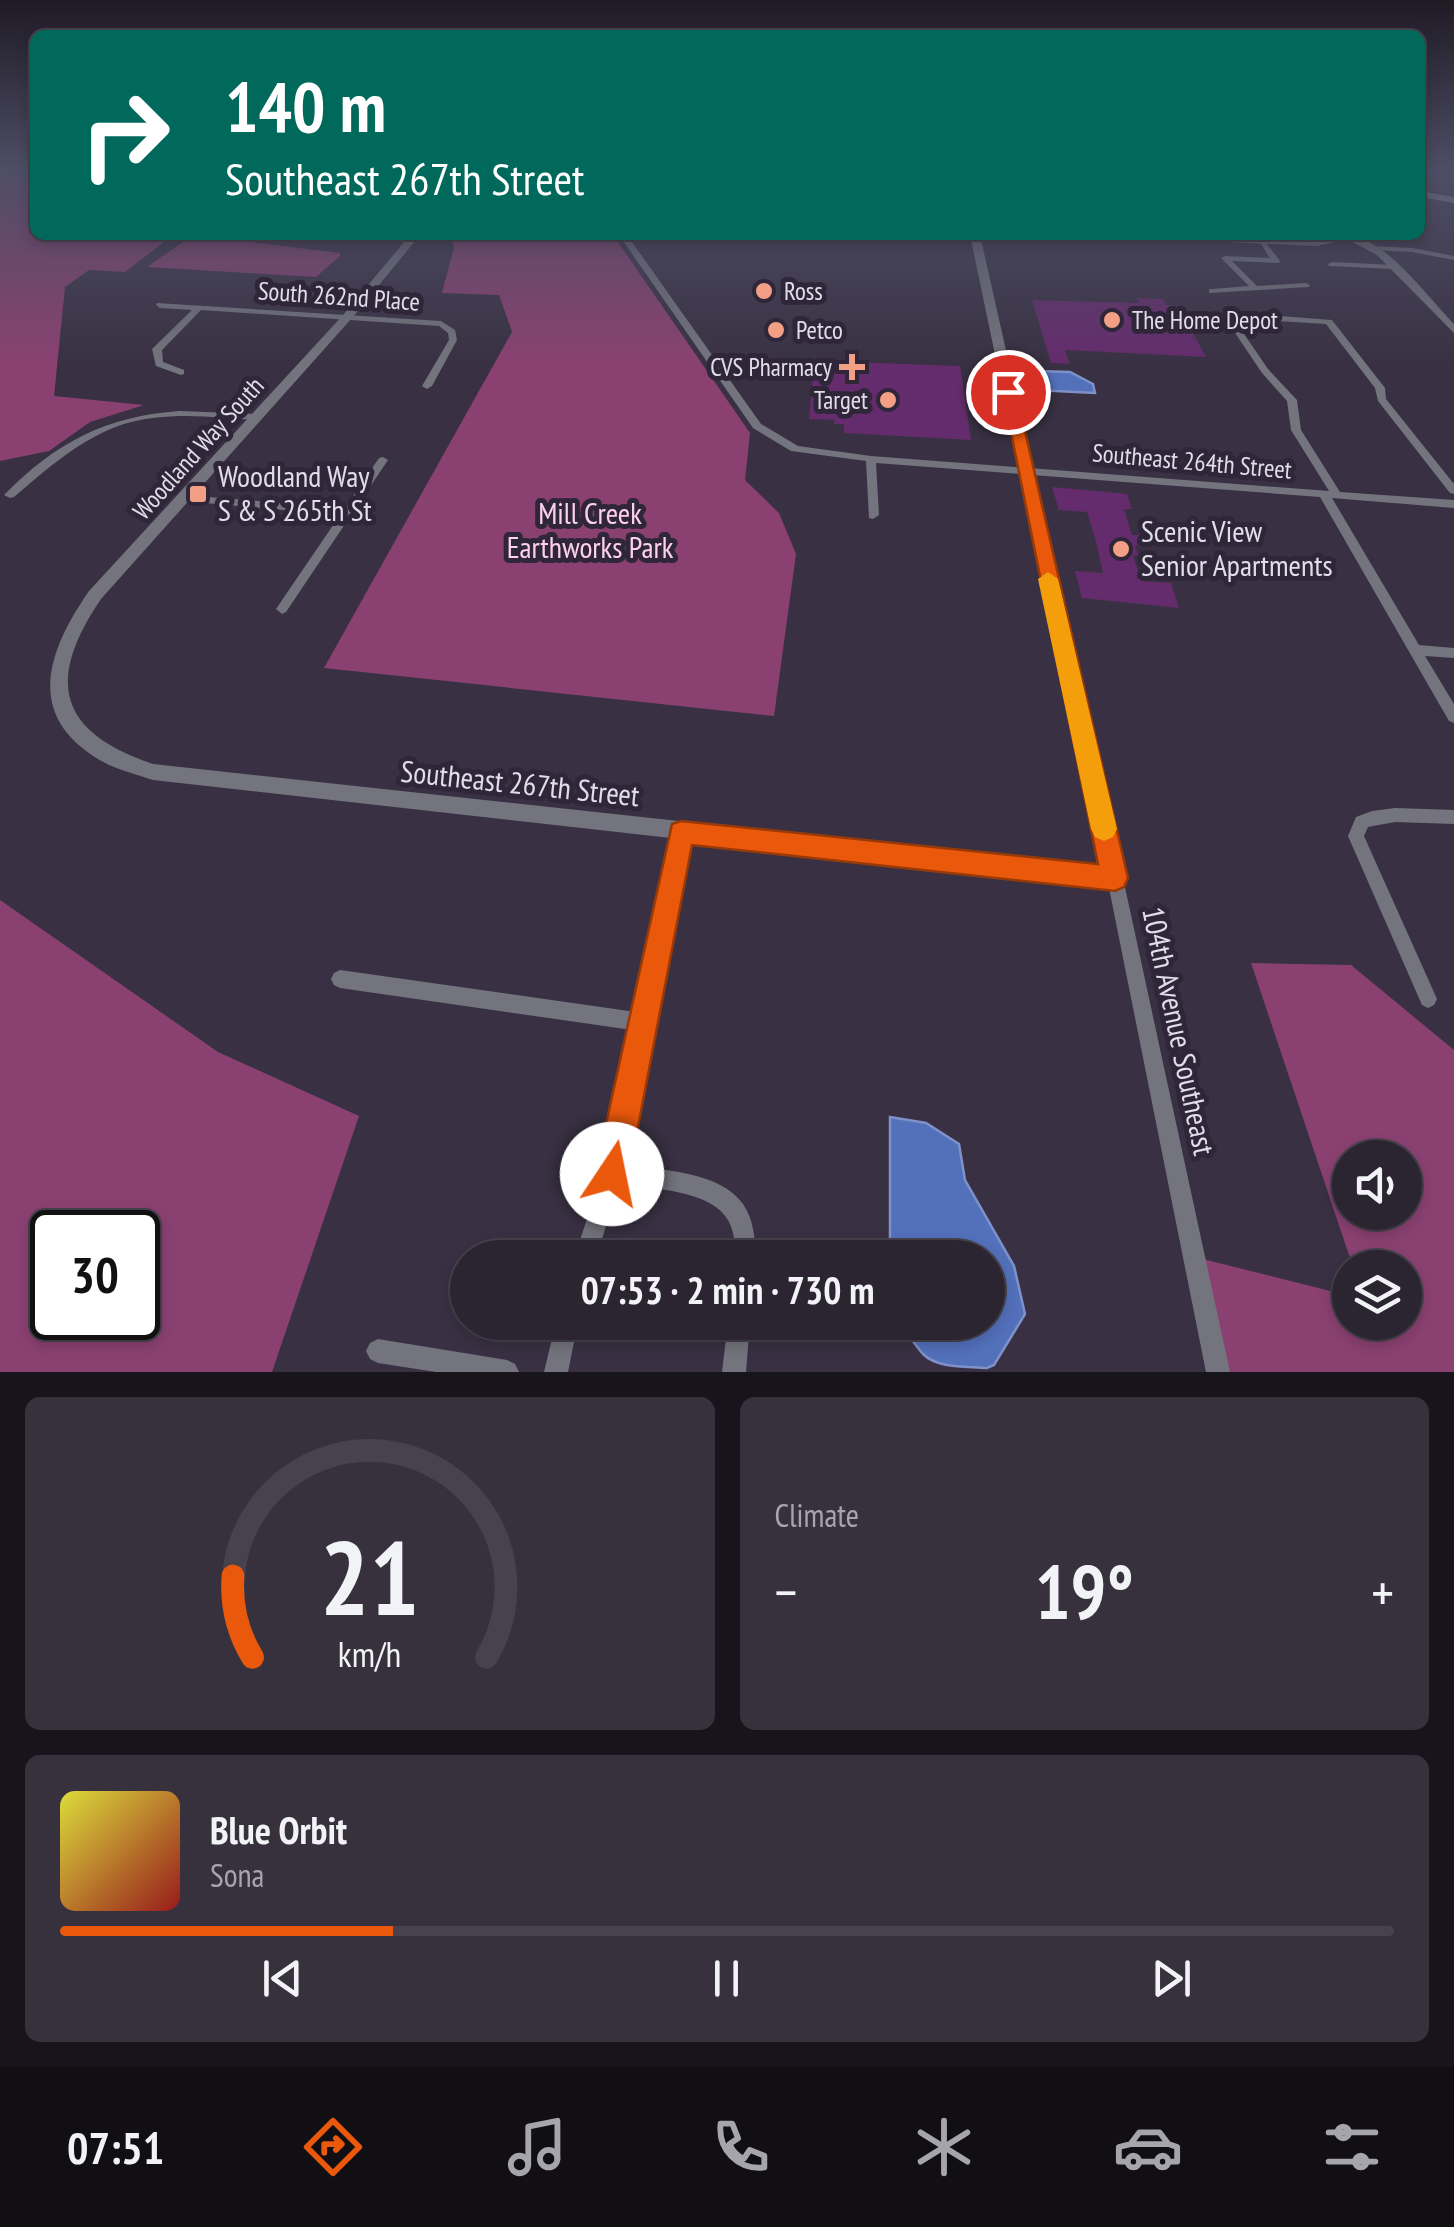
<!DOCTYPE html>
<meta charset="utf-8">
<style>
body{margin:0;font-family:"PT Sans Narrow",sans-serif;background:#37313e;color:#f1f3f6;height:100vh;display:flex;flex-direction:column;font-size:38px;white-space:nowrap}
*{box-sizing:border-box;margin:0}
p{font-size:32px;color:#a6a5ac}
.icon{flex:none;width:55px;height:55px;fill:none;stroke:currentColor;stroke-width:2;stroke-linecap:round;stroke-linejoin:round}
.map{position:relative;height:1372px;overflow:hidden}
.side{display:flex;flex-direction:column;gap:25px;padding:25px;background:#18141c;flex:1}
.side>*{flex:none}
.guide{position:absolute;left:30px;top:30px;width:1395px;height:210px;border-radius:15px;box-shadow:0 5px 15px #0003,0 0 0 2px #47424d;background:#00695c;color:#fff;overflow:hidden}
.buttons{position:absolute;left:1332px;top:1140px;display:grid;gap:20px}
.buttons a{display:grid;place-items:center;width:90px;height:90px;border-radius:50%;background:#2b2532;box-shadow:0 5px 15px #0003,0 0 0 2px #47424d;font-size:50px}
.speed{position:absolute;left:30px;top:1210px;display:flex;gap:20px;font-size:50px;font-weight:700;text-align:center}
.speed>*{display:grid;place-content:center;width:130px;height:130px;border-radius:50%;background:#2b2532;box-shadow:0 5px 15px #0003,0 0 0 2px #47424d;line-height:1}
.speed .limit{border:5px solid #111;border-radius:15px;background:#fff;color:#111}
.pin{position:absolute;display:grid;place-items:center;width:85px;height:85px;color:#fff;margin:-42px;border:5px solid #fff;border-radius:50%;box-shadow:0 2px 10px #0007}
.me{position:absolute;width:110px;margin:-55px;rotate:11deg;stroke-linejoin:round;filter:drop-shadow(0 0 8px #0008)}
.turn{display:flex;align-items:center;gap:35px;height:210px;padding:0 30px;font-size:45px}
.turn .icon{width:130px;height:130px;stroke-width:2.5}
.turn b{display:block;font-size:70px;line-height:85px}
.big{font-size:75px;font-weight:700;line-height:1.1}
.side .card{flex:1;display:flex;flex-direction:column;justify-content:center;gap:15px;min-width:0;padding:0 35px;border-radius:15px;background:#37313e}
.side .dial{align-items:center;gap:0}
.dial svg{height:260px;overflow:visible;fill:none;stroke:#47424d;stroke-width:7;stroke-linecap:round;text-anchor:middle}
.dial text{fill:#f1f3f6;stroke:none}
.song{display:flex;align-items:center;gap:30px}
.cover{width:120px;height:120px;border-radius:15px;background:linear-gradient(135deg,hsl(60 70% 55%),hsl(0 70% 35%))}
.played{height:10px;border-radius:5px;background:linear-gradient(90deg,#ea580c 25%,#47424d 25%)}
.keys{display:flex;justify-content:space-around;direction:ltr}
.heat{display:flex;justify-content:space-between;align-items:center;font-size:55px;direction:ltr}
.side .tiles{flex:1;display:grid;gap:25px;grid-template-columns:1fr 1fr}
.card:last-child{grid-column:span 2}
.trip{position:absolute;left:450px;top:1240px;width:555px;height:100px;border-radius:50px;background:#2b2532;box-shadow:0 5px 15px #0003,0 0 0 2px #47424d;font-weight:700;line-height:100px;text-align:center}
.tab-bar{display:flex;height:160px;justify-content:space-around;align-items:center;background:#110f14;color:#a6a5ac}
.tab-bar .icon{width:70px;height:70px}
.tab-bar .active{color:#ea580c}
.tab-bar b{font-size:45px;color:#f1f3f6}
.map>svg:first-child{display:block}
.green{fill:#8a4172;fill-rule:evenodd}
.water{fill:#5370bb;stroke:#7e91c9;stroke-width:2.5}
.building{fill:#642c6c}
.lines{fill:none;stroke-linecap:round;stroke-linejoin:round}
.minor{fill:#73747d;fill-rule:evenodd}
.tertiary{fill:#73747d;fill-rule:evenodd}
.primary{fill:#b1b1c5;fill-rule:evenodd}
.route{fill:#ea580c;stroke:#983908;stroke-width:2.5}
.slow{fill:#f59e0b}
.poi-dot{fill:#f39f85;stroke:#2f2739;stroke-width:4}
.labels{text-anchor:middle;stroke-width:10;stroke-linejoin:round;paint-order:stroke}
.far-poi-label{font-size:25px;fill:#e2dee9;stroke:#2f2739;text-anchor:start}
.far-street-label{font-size:25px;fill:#e2dee9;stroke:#2f2739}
.poi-label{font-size:30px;fill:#e2dee9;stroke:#2f2739;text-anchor:start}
.park-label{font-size:30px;fill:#fdd0eb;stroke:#2f2739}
.street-label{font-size:30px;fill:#e2dee9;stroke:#2f2739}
</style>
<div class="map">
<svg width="1454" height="1372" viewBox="0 0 1454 1372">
<rect width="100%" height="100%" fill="#393143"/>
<path class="green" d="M0,172H35V235H173L125,272L89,270L65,287L54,396L144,405L90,422L49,451L0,461Z
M193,235L340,253V256L316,277L147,267Z
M449,235H613L750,433L745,480L779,513L796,554L774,716L324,668L512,332L499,295L442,293L454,247Z
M0,900L218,1052L359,1116L272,1372H0ZM52,1232H138V1318H52Z
M1251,963L1351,965L1454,1050V1372H1218L1195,1257L1350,1296V1322H1405V1268L1353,1267ZM1350,1158H1405V1212H1350Z"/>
<path class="water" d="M1035,371L1070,372L1093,384L1095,393L1035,390L1030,380Z
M890,1117L926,1123L959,1144L965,1180L1014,1266L1025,1314L994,1365L987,1368C968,1366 938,1369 923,1354C912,1342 909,1332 897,1323L988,1322V1258L890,1257Z"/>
<path class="building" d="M1136,298L1163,299L1166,305L1178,306L1206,357L1065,350L1070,364L1051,363L1032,300L1139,303Z
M848,362L960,366L971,440L844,433V424H834L835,420L809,419L814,363Z
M1052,487L1127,494L1132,509H1124L1132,535H1142L1145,546L1135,545L1138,556L1133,555L1141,581L1171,583L1179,608L1082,598L1075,571L1103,573L1096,542L1087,512L1059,510Z"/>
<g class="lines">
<path class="minor" d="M619,235H627L761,424L798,446L871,456L1329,491L1291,430L1287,401L1262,373L1223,315L1227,312L1332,320L1385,388L1386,399L1454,484V494L1450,493L1378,401L1375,388L1326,324L1233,318L1268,369L1297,400L1301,430L1340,492L1454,500V508L1332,498L1419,645L1454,648V658L1425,656L1454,704V723L1449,721L1320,497L876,463L879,515L873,519L869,518L866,461L791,451L753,428Z
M1263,239L1280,261L1279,263L1232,261L1257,286L1306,283L1310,285L1309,287L1209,293V289H1212L1249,286L1221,258L1225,256L1270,258L1259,241Z
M1374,246L1412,248L1454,256V260L1412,252L1371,250L1370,248Z
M1332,262L1394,265L1398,267L1394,269L1329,266L1328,264Z
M157,303L441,321L455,330L457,340L432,386L427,389L422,386L449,340L448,333L439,326L201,310L162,350L163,362L184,370V374L181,375L156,366L152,349L192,310L160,308L156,305Z
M180,411L257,414L262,417L257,420C214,417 166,411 124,424C81,438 47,469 14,497L10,498L4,495C56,442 107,416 180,411Z
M383,457L388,460L286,612L282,614L276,609L278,606L340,515L183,501L177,498L183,495L345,508L379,458Z
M1395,808L1454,810V824L1395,822L1368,827L1364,836L1437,999L1434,1005L1428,1008L1422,1005L1348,836L1356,817L1372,811Z
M681,825L687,827L689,832L624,1165C660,1170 720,1171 743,1204C754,1220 755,1239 756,1258H734C734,1250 735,1240 733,1233C725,1189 653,1189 619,1185L596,1258H574L602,1174L632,1030L340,988L334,985L331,979L334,973L340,970L636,1012L673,832L675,827Z
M1115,870L1121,873L1123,878L1230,1372H1206L1107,878L1109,873Z
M556,1322H578L568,1372H544Z
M728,1322H750L746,1372H722Z
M378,1339L507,1360L515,1364L519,1372H436L378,1363L370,1359L366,1351L370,1343Z"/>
<path class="tertiary" d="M410,235H420L352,318L101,599C46,680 57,732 153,764L1102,867L970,235H980L1125,878L1122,885L1115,888L153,780C139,775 123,771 109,765C24,721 44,656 89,591L344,314Z
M1132,235L1317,240C1329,237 1344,232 1355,236C1391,246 1428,297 1454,324V333L1377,255L1347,239L1317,246L1137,238Z"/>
<path class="primary" d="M1420,191L1454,197V203L1420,197Z"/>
</g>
<linearGradient id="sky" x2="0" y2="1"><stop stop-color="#1f1b25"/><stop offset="0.47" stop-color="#4e4e66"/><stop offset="1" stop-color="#4e4e66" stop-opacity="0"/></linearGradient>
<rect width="1454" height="364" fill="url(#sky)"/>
<path class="route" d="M1002,388L1016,392L1128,878L1124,887L1115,891L692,845L629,1174L624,1186L612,1191L600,1186L595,1174L672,824L681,821L1098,864Z"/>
<path class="slow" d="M1048,572L1058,579L1117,829L1113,837L1104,841L1095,837L1091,829L1038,579Z"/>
<g class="poi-dot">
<circle cx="764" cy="291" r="10"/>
<circle cx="1112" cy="320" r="10"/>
<circle cx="776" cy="330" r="10"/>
<path d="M847 352h10v10h10v10h-10v10h-10v-10h-10v-10h10z"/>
<circle cx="888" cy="400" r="10"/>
<rect x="188" y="484" width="20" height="20" rx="5"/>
<circle cx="1121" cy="549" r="10"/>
</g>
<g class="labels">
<g class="far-poi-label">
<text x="784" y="300">Ross</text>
<text x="1132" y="329">The Home Depot</text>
<text x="796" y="339">Petco</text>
<text x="832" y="376" text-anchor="end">CVS Pharmacy</text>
<text x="868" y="409" text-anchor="end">Target</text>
</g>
<g class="far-street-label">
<text transform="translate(339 296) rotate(4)" y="9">South 262nd Place</text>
<text transform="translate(198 448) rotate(-48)" y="9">Woodland Way South</text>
<text transform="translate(1192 461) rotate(5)" y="9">Southeast 264th Street</text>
</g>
<g class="poi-label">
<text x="218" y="487">Woodland Way<tspan x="218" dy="34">S &amp; S 265th St</tspan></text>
<text x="1141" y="542">Scenic View<tspan x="1141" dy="34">Senior Apartments</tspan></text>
</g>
<g class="park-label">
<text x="590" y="524">Mill Creek<tspan x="590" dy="34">Earthworks Park</tspan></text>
</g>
<g class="street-label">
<text transform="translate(520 784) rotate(6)" y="10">Southeast 267th Street</text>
<text transform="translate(1178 1031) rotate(78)" y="10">104th Avenue Southeast</text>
</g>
</g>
</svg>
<div class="buttons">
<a><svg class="icon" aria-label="sound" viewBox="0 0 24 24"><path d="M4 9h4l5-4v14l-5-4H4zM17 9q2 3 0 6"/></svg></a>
<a><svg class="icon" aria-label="layers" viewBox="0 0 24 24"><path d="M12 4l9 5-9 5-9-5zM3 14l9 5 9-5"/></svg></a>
</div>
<div class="speed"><div class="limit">30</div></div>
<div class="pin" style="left:1008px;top:392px;background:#d93025"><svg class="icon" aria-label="arrive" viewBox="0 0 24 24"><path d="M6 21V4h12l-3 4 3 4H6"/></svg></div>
<svg class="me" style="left:612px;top:1174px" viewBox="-20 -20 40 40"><circle r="19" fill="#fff"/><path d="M0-13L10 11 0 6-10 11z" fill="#ea580c"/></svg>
<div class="trip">07:53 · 2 min · 730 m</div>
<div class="guide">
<div class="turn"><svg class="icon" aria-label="right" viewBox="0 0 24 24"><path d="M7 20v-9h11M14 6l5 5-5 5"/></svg><div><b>140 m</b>Southeast 267th Street</div></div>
</div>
</div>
<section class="side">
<div class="tiles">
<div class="card dial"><svg viewBox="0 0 100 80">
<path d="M14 69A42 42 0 1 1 86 69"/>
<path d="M14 69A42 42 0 0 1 8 44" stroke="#ea580c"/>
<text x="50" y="56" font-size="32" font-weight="700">21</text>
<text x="50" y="72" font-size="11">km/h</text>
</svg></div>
<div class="card"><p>Climate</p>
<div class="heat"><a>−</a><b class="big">19°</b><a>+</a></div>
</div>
<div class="card">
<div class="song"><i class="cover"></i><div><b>Blue Orbit</b><p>Sona</p></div></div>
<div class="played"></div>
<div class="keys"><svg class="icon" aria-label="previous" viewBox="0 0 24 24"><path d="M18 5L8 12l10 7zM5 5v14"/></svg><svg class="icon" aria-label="pause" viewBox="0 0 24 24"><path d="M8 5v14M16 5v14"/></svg><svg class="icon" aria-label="next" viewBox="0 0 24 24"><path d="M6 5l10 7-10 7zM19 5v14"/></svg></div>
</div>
</div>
</section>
<nav class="tab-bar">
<b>07:51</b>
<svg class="icon active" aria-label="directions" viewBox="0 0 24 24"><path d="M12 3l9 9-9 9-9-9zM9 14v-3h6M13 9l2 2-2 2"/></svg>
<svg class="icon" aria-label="music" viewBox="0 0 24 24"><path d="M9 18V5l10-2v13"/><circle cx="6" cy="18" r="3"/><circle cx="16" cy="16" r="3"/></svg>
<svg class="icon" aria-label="phone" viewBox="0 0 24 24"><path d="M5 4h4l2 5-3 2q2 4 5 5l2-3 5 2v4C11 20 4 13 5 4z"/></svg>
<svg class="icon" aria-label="climate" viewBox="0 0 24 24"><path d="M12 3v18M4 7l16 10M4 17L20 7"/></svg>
<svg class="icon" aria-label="car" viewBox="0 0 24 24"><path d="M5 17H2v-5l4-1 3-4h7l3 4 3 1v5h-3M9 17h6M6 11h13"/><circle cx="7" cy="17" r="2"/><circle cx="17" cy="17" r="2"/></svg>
<svg class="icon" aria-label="filters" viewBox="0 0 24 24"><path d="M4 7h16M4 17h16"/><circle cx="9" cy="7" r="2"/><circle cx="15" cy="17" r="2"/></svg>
</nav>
